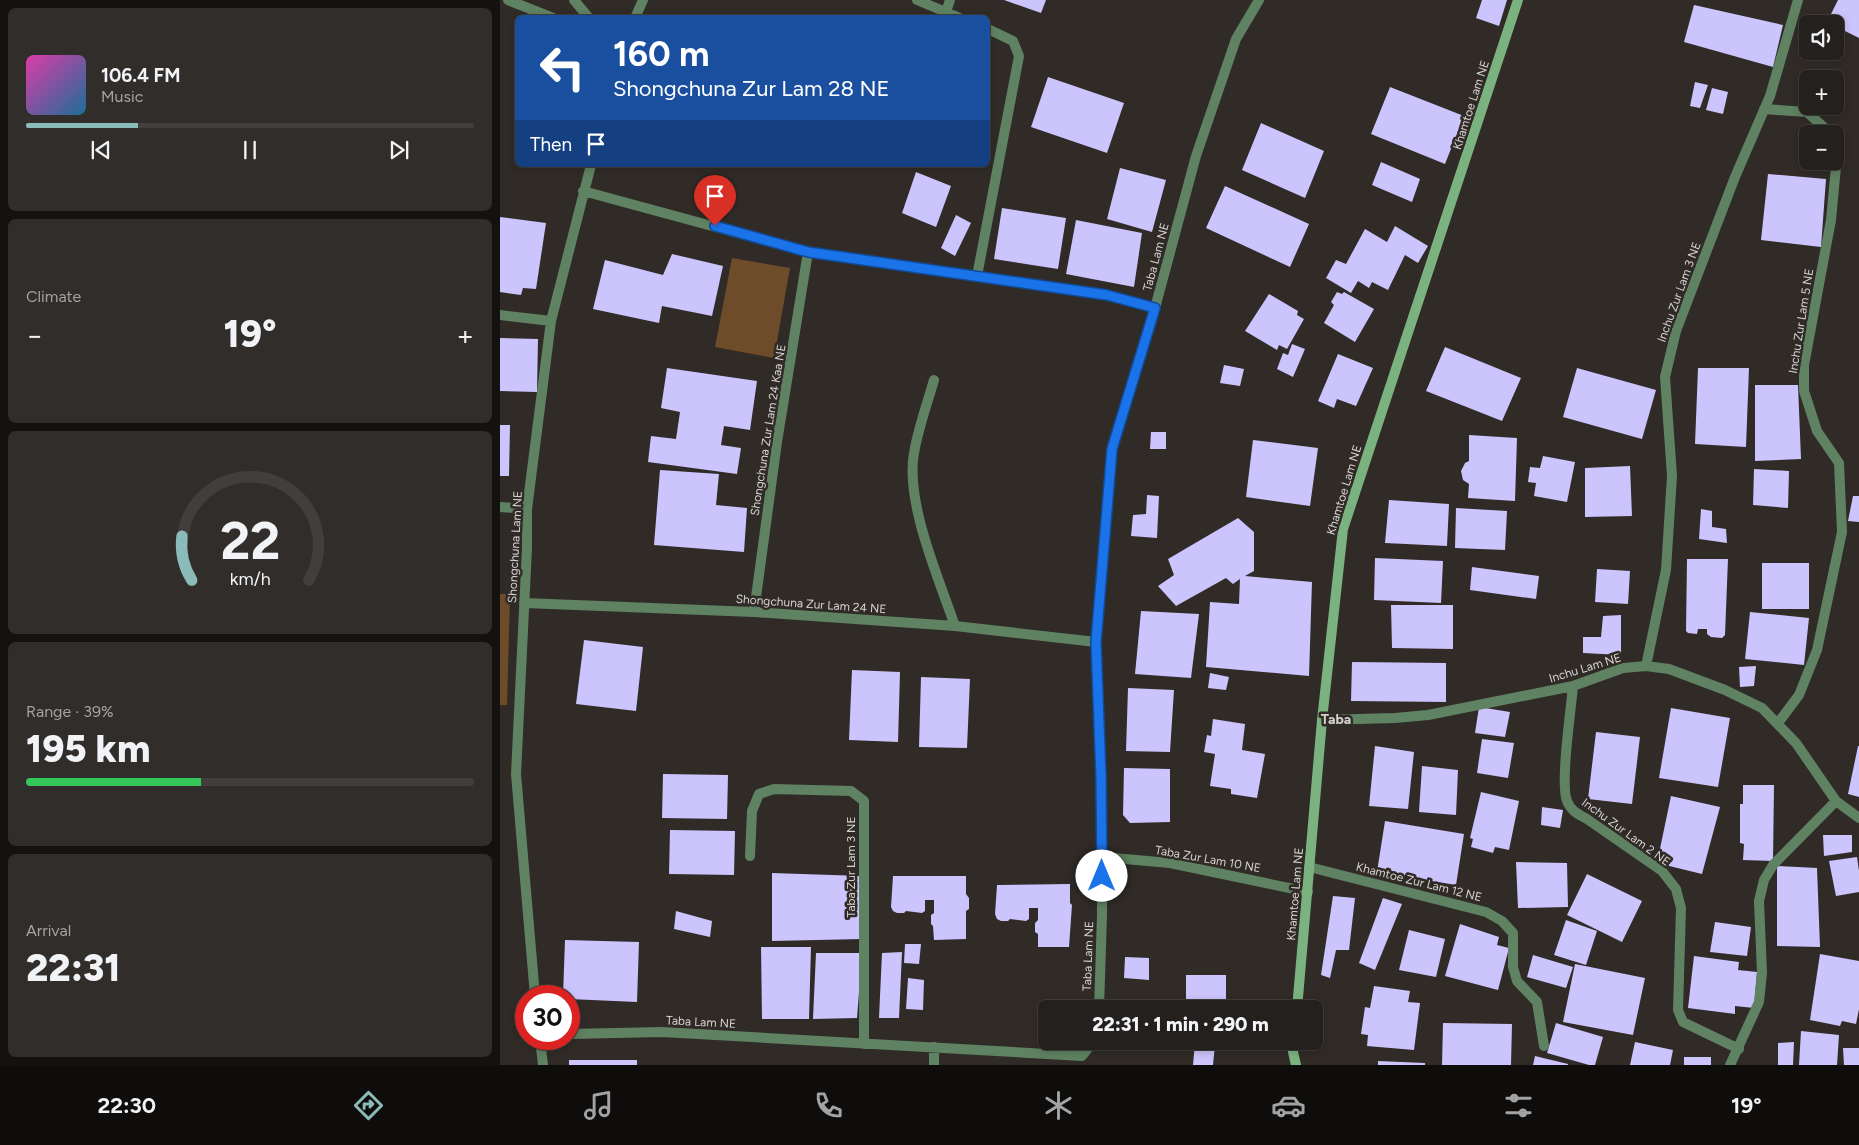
<!DOCTYPE html>
<meta charset="utf-8">
<style>
body{margin:0;font-family:Figtree,sans-serif;background:#302d2a;color:#f1f3f6;height:100vh;display:flex;flex-direction:column;font-size:19px;white-space:nowrap}
*{box-sizing:border-box;margin:0}
p{font-size:16px;color:#a3a3a4}
.icon{flex:none;width:28px;height:28px;fill:none;stroke:currentColor;stroke-width:2;stroke-linecap:round;stroke-linejoin:round}
.map{position:relative;flex:1;overflow:hidden}
.side{display:flex;flex-direction:column;gap:8px;padding:8px;background:#141210;width:500px}
.side>*{flex:none}
.guide{position:absolute;left:15px;top:15px;width:475px;height:152px;border-radius:8px;box-shadow:0 2px 8px #0003,0 0 0 1px #413e3b;background:#1a4fa0;color:#fff;overflow:hidden}
.fabs{position:absolute;left:1299px;top:15px;display:grid;gap:10px}
.fabs a{display:grid;place-items:center;width:45px;height:45px;border-radius:8px;background:#24201d;box-shadow:0 2px 8px #0003,0 0 0 1px #413e3b;font-size:25px}
.speed{position:absolute;left:15px;top:985px;display:flex;gap:10px;font-size:25px;font-weight:700;text-align:center}
.speed>*{display:grid;place-content:center;width:65px;height:65px;border-radius:50%;background:#24201d;box-shadow:0 2px 8px #0003,0 0 0 1px #413e3b;line-height:1}
.speed .limit{border:8px solid #d22;background:#fff;color:#111}
.pin{position:absolute;display:grid;place-items:center;width:42px;height:42px;color:#fff;margin:-51px -21px;border-radius:50% 50% 50% 0;rotate:-45deg;box-shadow:0 0 5px #0007}
.pin .icon{rotate:45deg}
.me{position:absolute;width:55px;margin:-28px;rotate:0deg;stroke-linejoin:round;filter:drop-shadow(0 0 4px #0008)}
.turn{display:flex;align-items:center;gap:18px;height:105px;padding:0 15px;font-size:22px}
.turn .icon{width:65px;height:65px;stroke-width:2.5}
.turn b{display:block;font-size:35px;line-height:42px}
.then{display:flex;align-items:center;height:48px;padding:0 15px;background:#0003;gap:10px;font-size:19px}
.big{font-size:38px;font-weight:800;line-height:1.1}
.side .widget{flex:1;display:flex;flex-direction:column;justify-content:center;gap:8px;min-width:0;padding:0 18px;border-radius:8px;background:#302d2a}
.side .dial{align-items:center;gap:0}
.dial svg{height:130px;overflow:visible;fill:none;stroke:#413e3b;stroke-width:7;stroke-linecap:round;text-anchor:middle}
.dial text{fill:#f1f3f6;stroke:none}
.song{display:flex;align-items:center;gap:15px}
.cover{width:60px;height:60px;border-radius:8px;background:linear-gradient(135deg,hsl(320 70% 55%),hsl(200 70% 35%))}
.played{height:5px;border-radius:2px;background:linear-gradient(90deg,#8bbbb9 25%,#413e3b 25%)}
.keys{display:flex;justify-content:space-around;direction:ltr}
.heat{display:flex;justify-content:space-between;align-items:center;font-size:28px;direction:ltr}
.charge{height:8px;border-radius:4px;background:linear-gradient(90deg,#34c759 39%,#413e3b 0)}
.trip{position:absolute;left:538px;top:1000px;width:285px;height:50px;border-radius:8px;background:#24201d;box-shadow:0 2px 8px #0003,0 0 0 1px #413e3b;font-weight:800;line-height:50px;text-align:center}
.tab-bar{display:flex;height:80px;justify-content:space-around;align-items:center;background:#0e0d0c;color:#a3a3a4}
.tab-bar .icon{width:35px;height:35px}
.tab-bar .current{color:#8bbbb9}
.tab-bar b{font-size:22px;color:#f1f3f6}
main{display:flex;flex:1;min-height:0}
.map>svg:first-child{display:block}
.green{fill:#6e4c29}
.building{fill:#ccc4fd}
.lines{fill:none;stroke-linecap:round;stroke-linejoin:round}
.service{stroke:#5f8262;stroke-width:10}
.minor{stroke:#5f8262;stroke-width:10}
.secondary{stroke:#7ab380;stroke-width:10}
.route-casing{stroke:#114b97;stroke-width:12}
.route{stroke:#1a73e8;stroke-width:9}
.labels{text-anchor:middle;stroke-width:5;stroke-linejoin:round;paint-order:stroke}
.street-label{font-size:12px;fill:#d7d3d1;stroke:#302b27}
.neighbourhood-label{font-size:14px;font-weight:bold;fill:#d7d3d1;stroke:#302b27}
</style>
<main>
<section class="side">
<div class="widget">
<div class="song"><i class="cover"></i><div><b>106.4 FM</b><p>Music</p></div></div>
<div class="played"></div>
<div class="keys"><svg class="icon" aria-label="previous" viewBox="0 0 24 24"><path d="M18 5L8 12l10 7zM5 5v14"/></svg><svg class="icon" aria-label="pause" viewBox="0 0 24 24"><path d="M8 5v14M16 5v14"/></svg><svg class="icon" aria-label="next" viewBox="0 0 24 24"><path d="M6 5l10 7-10 7zM19 5v14"/></svg></div>
</div>
<div class="widget"><p>Climate</p>
<div class="heat"><a>−</a><b class="big">19°</b><a>+</a></div>
</div>
<div class="widget dial"><svg viewBox="0 0 100 80">
<path d="M14 69A42 42 0 1 1 86 69"/>
<path d="M14 69A42 42 0 0 1 8 42" stroke="#8bbbb9"/>
<text x="50" y="56" font-size="32" font-weight="700">22</text>
<text x="50" y="72" font-size="11">km/h</text>
</svg></div>
<div class="widget"><p>Range · 39%</p><b class="big">195 km</b><div class="charge"></div></div>
<div class="widget"><p>Arrival</p><b class="big">22:31</b></div>
</section>
<div class="map">
<svg width="1359" height="1065" viewBox="0 0 1359 1065">
<rect width="100%" height="100%" fill="#302b27"/>
<path class="green" d="M232,258L290,268L274,358L215,347Z
M0,594H10L7,705H0Z"/>
<path class="building" d="M504,0H546L541,13Z
M982,0H1007L999,26L976,18Z
M1338,0H1359V38L1335,26V24L1327,22Z
M1194,5L1283,25L1273,67L1184,42Z
M548,77L624,103L607,153L531,127Z
M1195,82L1208,85L1200,108L1190,106Z
M890,87L964,116L945,164L871,134Z
M1212,88L1228,92L1223,114L1206,110Z
M761,123L824,151L805,198L742,170Z
M881,162L920,179L912,202L872,185Z
M620,168L666,180L652,232L607,219Z
M416,172L451,186L436,227L402,213Z
M1268,174L1326,179L1321,247L1261,240Z
M725,186L809,224L790,267L706,228Z
M502,208L566,218L558,269L494,259Z
M456,215L471,223L455,256L441,248Z
M0,217L46,223L36,289L23,288L21,295L0,292Z
M576,220L642,233L634,287L566,274Z
M895,226L928,246L918,263L905,255L888,290L872,282L869,288L858,281L851,293L826,278L836,260L846,264L865,229L887,242Z
M172,254L223,266L212,316L162,306L159,323L93,309L105,260L163,275Z
M837,292L842,294L844,292L874,309L855,342L824,323L834,305L831,302Z
M769,294L798,311L797,315L804,319L787,349L779,345L777,350L745,331Z
M0,338L38,339L37,392L0,391Z
M792,344L805,349L793,377L777,369L783,353L788,355Z
M945,347L1021,378L1002,421L926,391Z
M838,354L873,368L856,406L837,399L834,408L818,401Z
M724,365L744,369L740,386L720,383Z
M167,368L257,381L250,430L224,426L221,445L241,448L237,474L148,462L151,436L176,439L180,412L161,408Z
M1077,368L1156,390L1142,439L1063,417Z
M1198,368H1249L1246,447L1195,444Z
M1255,385H1298L1301,459L1255,461Z
M0,425H10L9,476H0Z
M651,432H666V449H650Z
M969,435L1017,438L1015,501L968,498L969,484L963,480L961,471L965,463L969,461Z
M753,440L818,448L810,506L746,497Z
M1043,456L1075,462L1067,502L1034,496L1036,483L1028,482L1030,467L1040,468Z
M1130,466L1132,516L1085,517V468Z
M1254,469L1289,471L1288,508L1253,505Z
M160,470L219,474L216,505L247,508L244,552L154,545Z
M647,495L659,496L657,538L631,536L633,515L646,514Z
M1353,496H1359V522L1348,521Z
M889,500L949,504L947,546L885,543Z
M956,508L1007,511L1005,550L955,548Z
M1201,509L1212,511V527L1226,529L1227,543L1199,539Z
M738,518L754,532V571L745,576L812,582L809,676L706,667L710,602L739,604L740,579L733,584L726,578L676,606L658,586L674,575L668,559Z
M875,558L943,561L941,603L874,600Z
M1187,559H1228L1225,635L1222,638L1211,637L1207,634V629H1198L1197,634L1188,633L1186,631Z
M1262,563H1309V609H1262Z
M972,567L1039,576L1036,599L970,590Z
M1097,569L1130,571L1128,604L1095,602Z
M891,605H953V649L892,648Z
M641,611L699,614L691,678L635,674Z
M1250,612L1309,618L1304,665L1245,659Z
M1121,615V655L1083,653V637H1101L1103,616Z
M84,640L143,647L136,711L76,704Z
M852,662L946,663V702L851,701Z
M1256,666L1254,686L1240,687L1239,667Z
M352,670L400,672L398,742L349,740Z
M710,673L729,677L726,690L708,688Z
M421,677L470,679L467,748L419,747Z
M628,688L674,690L670,752L626,751Z
M979,707L1010,712L1005,737L975,733Z
M1171,708L1230,718L1218,787L1159,778Z
M713,719L745,724L742,750L765,754L757,798L731,794V789L710,786L715,754L704,752L707,735L711,736Z
M1096,732L1140,737L1132,804L1088,799Z
M982,739L1014,743L1008,778L977,773Z
M875,746L914,752L908,809L869,806Z
M1358,746H1359V797L1348,794Z
M922,766L958,770L956,815L919,812Z
M624,768L670,769V822L630,823L623,815Z
M163,774L228,775L227,819L162,818Z
M1243,785H1274L1273,861L1243,860L1244,844L1240,843V804H1243Z
M981,792L1019,801L1009,850L995,847L993,853L971,847L973,839L970,838Z
M1171,796L1220,807L1202,874L1157,863Z
M1042,807L1063,810L1060,828L1041,825Z
M885,821L964,834L956,885L877,872Z
M170,830L235,831L234,875L169,874Z
M1323,835H1352V852L1324,856Z
M1357,857L1359,871V892L1336,896L1329,861Z
M1016,862L1067,863L1068,907L1018,908Z
M1277,866L1317,868L1320,947L1277,946Z
M272,873L362,876V939L272,941Z
M1087,874L1142,901L1122,942L1067,915Z
M393,876H466V894L469,898V909L466,911V939L434,940L433,926L431,924V915L434,913V900H425V911L422,913L406,911L404,913H397L393,911L391,907Z
M570,884V903L572,905L569,947H538V934L535,932V923L538,920V908H529V919L526,921L510,919L508,921H501L497,919L495,914L497,885Z
M833,896L855,898L849,950H836L830,978L821,975Z
M883,898L902,904L875,970L859,963Z
M176,911L212,921L210,937L174,929Z
M1066,920L1097,931L1086,965L1054,955Z
M1215,922L1251,927L1247,956L1210,952Z
M960,924L999,937L997,945L1009,948L998,990L945,976Z
M909,930L945,939L936,977L899,970Z
M65,940L139,942L137,1002L69,999V996H63Z
M405,944H421L419,964L404,963Z
M261,947H311L309,1019H262Z
M402,952L399,1018H379L382,953Z
M316,953H362L357,1018L313,1019Z
M1320,954L1359,961V1009L1356,1024L1342,1021L1340,1026L1310,1020Z
M1033,955L1073,967L1066,988L1027,977Z
M1194,956L1239,962L1238,970L1257,972L1254,1008L1235,1006V1014L1188,1008Z
M625,957L649,958V980L624,978Z
M1075,964L1145,978L1133,1035L1063,1022Z
M686,975H726V1009H686Z
M408,978L424,980L423,1010L406,1009Z
M874,986L910,991L908,1002L920,1003L914,1050L867,1046L868,1035L861,1034L865,1007L870,1008Z
M623,1001L635,1002L634,1009H622Z
M943,1023L1012,1024L1011,1065H942Z
M1056,1023L1103,1037L1095,1065H1089L1047,1053Z
M1301,1031L1339,1035L1337,1065H1299Z
M695,1042L715,1045L713,1065H693Z
M1135,1042L1173,1050L1170,1065H1130Z
M1294,1042L1293,1065H1278V1043Z
M1343,1048H1359V1065H1344Z
M1035,1056L1068,1064V1065H1033Z
M1184,1057H1211V1065H1184Z
M69,1060H137V1065H69Z
M878,1061L925,1063V1065H878Z"/>
<g class="lines">
<path class="service" d="M434,380C427,404 418,429 414,453C405,502 439,579 455,626"/>
<path class="minor" d="M8,0L53,18
M74,0L89,18
M417,0L460,18
M446,12L450,0
M135,18L143,0
M1264,109L1307,112L1331,134
M83,191L308,252L607,295L655,308
M477,276L519,56L513,41L488,29
M0,315L51,321
M0,507L27,509
M24,603L254,612L455,626L596,642
M254,612L277,442L308,252
M1146,666L1166,570L1172,476L1165,377L1176,331L1235,177L1270,96L1298,0
M1073,686C1071,710 1060,783 1067,801C1071,811 1078,814 1087,819L1162,871L1176,889L1181,908L1178,1010L1183,1022L1239,1049
M822,720L895,718L928,715L1073,686L1123,668L1146,666L1169,669L1225,690L1262,708L1296,743L1336,801L1359,818
M1278,723L1299,695L1317,650L1342,532L1339,463L1317,431L1304,391V365L1331,220L1337,156L1335,142
M250,856L252,811L259,794L274,789L351,791L364,801V1044
M602,857L670,863L808,892
M809,867L986,912L1002,921L1013,933V967L1017,981L1037,1002L1044,1046
M35,996L16,774L27,548V509L51,321L91,165
M599,1009L602,915V857L601,777L596,642L612,449L655,308L696,156L736,39L759,0
M69,1034L162,1032L582,1056L594,1041
M40,1039L43,1065
M434,1047V1065
M1230,1065L1259,1002L1262,973L1259,901L1264,880L1273,865L1336,801"/>
<path class="secondary" d="M797,1009L822,720L843,529L1018,0
M794,1041L793,1052L796,1065"/>
</g>
<g class="lines">
<g class="route-casing">
<path id="route" d="M215,226L308,252L607,295L655,308L612,449L596,642L601,777L602,876"/>
</g>
<use href="#route" class="route"/>
</g>
<g class="labels">
<g class="street-label">
<text transform="translate(971 105) rotate(-72)" y="4">Khamtoe Lam NE</text>
<text transform="translate(656 257) rotate(-75)" y="4">Taba Lam NE</text>
<text transform="translate(1179 292) rotate(-70)" y="4">Inchu Zur Lam 3 NE</text>
<text transform="translate(1301 321) rotate(-81)" y="4">Inchu Zur Lam 5 NE</text>
<text transform="translate(268 430) rotate(-81)" y="4">Shongchuna Zur Lam 24 Kaa NE</text>
<text transform="translate(844 490) rotate(-73)" y="4">Khamtoe Lam NE</text>
<text transform="translate(15 547) rotate(-87)" y="4">Shongchuna Lam NE</text>
<text transform="translate(311 604) rotate(4)" y="4">Shongchuna Zur Lam 24 NE</text>
<text transform="translate(1085 668) rotate(-17)" y="4">Inchu Lam NE</text>
<text transform="translate(1126 832) rotate(36)" y="4">Inchu Zur Lam 2 NE</text>
<text transform="translate(708 859) rotate(10)" y="4">Taba Zur Lam 10 NE</text>
<text transform="translate(351 867) rotate(-90)" y="4">Taba Zur Lam 3 NE</text>
<text transform="translate(919 882) rotate(14)" y="4">Khamtoe Zur Lam 12 NE</text>
<text transform="translate(795 894) rotate(-85)" y="4">Khamtoe Lam NE</text>
<text transform="translate(588 956) rotate(-88)" y="4">Taba Lam NE</text>
<text transform="translate(201 1022) rotate(3)" y="4">Taba Lam NE</text>
</g>
<g class="neighbourhood-label">
<text x="836" y="724">Taba</text>
</g>
</g>
</svg>
<div class="fabs">
<a><svg class="icon" aria-label="sound" viewBox="0 0 24 24"><path d="M4 9h4l5-4v14l-5-4H4zM17 9q2 3 0 6"/></svg></a>
<a>+</a>
<a>−</a>
</div>
<div class="speed"><div class="limit">30</div></div>
<div class="pin" style="left:215px;top:226px;background:#d93025"><svg class="icon" aria-label="arrive" viewBox="0 0 24 24"><path d="M6 21V4h12l-3 4 3 4H6"/></svg></div>
<svg class="me" style="left:602px;top:876px" viewBox="-20 -20 40 40"><circle r="19" fill="#fff"/><path d="M0-13L10 11 0 6-10 11z" fill="#1a73e8"/></svg>
<div class="trip">22:31 · 1 min · 290 m</div>
<div class="guide">
<div class="turn"><svg class="icon" aria-label="left" viewBox="0 0 24 24"><path d="M17 20v-9H6M10 6l-5 5 5 5"/></svg><div><b>160 m</b>Shongchuna Zur Lam 28 NE</div></div>
<div class="then">Then<svg class="icon" aria-label="arrive" viewBox="0 0 24 24"><path d="M6 21V4h12l-3 4 3 4H6"/></svg></div>
</div>
</div>
</main>
<nav class="tab-bar">
<b>22:30</b>
<svg class="icon current" aria-label="directions" viewBox="0 0 24 24"><path d="M12 3l9 9-9 9-9-9zM9 14v-3h6M13 9l2 2-2 2"/></svg>
<svg class="icon" aria-label="music" viewBox="0 0 24 24"><path d="M9 18V5l10-2v13"/><circle cx="6" cy="18" r="3"/><circle cx="16" cy="16" r="3"/></svg>
<svg class="icon" aria-label="phone" viewBox="0 0 24 24"><path d="M5 4h4l2 5-3 2q2 4 5 5l2-3 5 2v4C11 20 4 13 5 4z"/></svg>
<svg class="icon" aria-label="climate" viewBox="0 0 24 24"><path d="M12 3v18M4 7l16 10M4 17L20 7"/></svg>
<svg class="icon" aria-label="car" viewBox="0 0 24 24"><path d="M5 17H2v-5l4-1 3-4h7l3 4 3 1v5h-3M9 17h6M6 11h13"/><circle cx="7" cy="17" r="2"/><circle cx="17" cy="17" r="2"/></svg>
<svg class="icon" aria-label="filters" viewBox="0 0 24 24"><path d="M4 7h16M4 17h16"/><circle cx="9" cy="7" r="2"/><circle cx="15" cy="17" r="2"/></svg>
<b>19°</b>
</nav>
